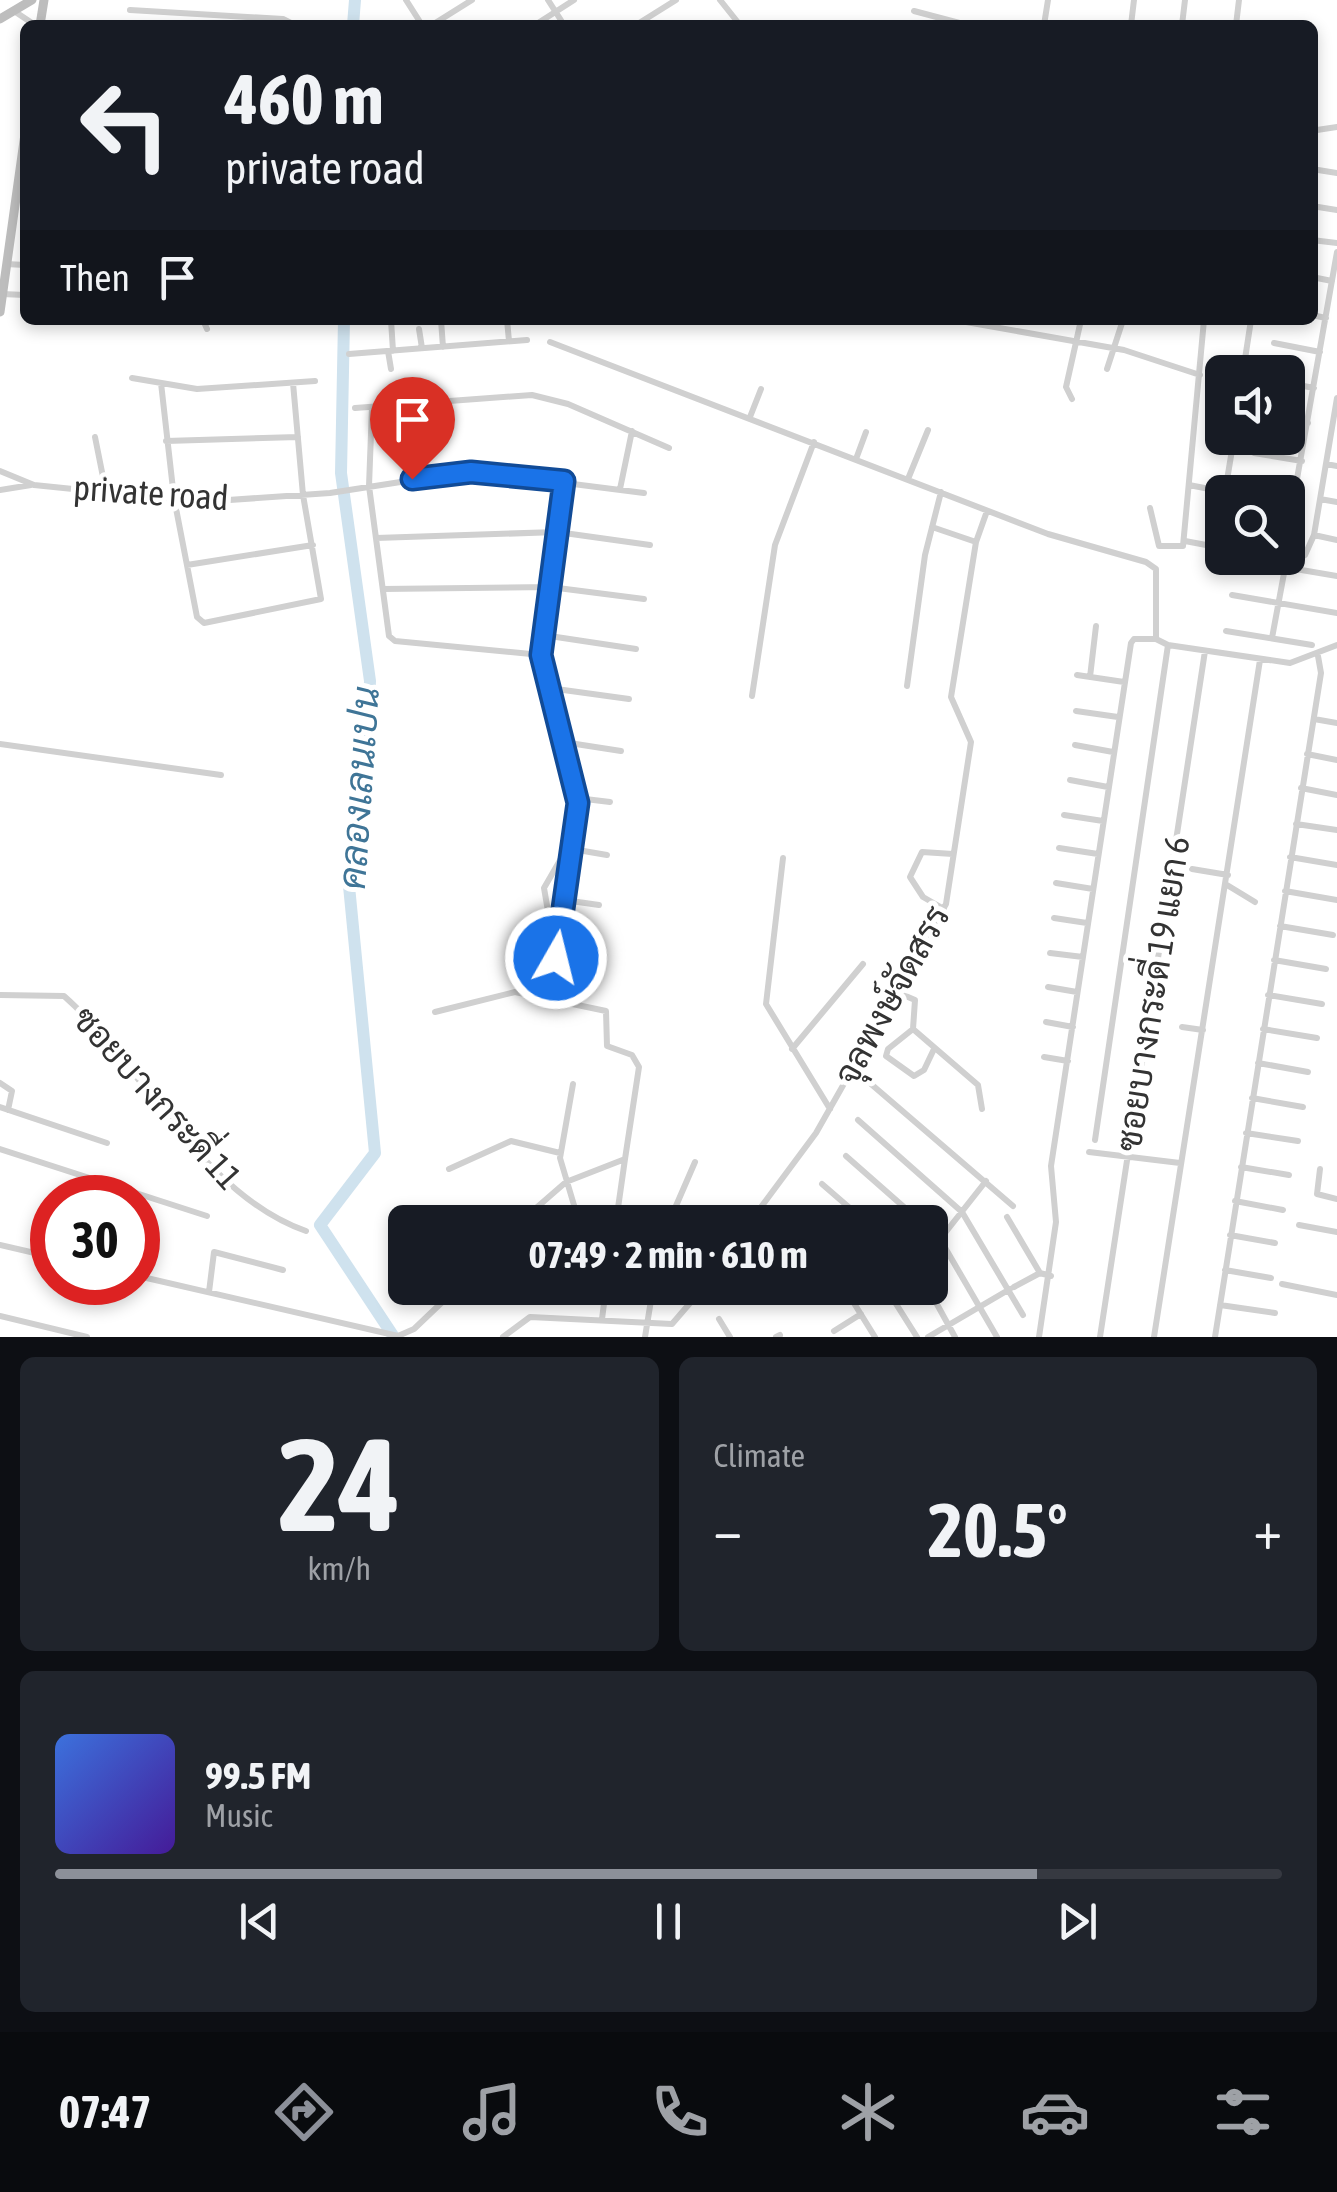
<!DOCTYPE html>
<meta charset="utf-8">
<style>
body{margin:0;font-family:"Asap Condensed",Sarabun,sans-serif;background:#20242c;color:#f1f3f6;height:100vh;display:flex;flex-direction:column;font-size:38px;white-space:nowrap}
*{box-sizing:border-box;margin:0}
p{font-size:32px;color:#9ea1a6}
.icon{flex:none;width:55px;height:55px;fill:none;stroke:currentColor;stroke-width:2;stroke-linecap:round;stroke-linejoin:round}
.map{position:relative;height:1337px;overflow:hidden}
.details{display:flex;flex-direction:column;gap:20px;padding:20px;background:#0d0f14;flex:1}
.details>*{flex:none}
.guide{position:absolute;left:20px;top:20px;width:1298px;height:305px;border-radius:15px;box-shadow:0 5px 15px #0003;background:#171b24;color:#f1f3f6;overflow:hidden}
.buttons{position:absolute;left:1205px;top:355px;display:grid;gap:20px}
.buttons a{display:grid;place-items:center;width:100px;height:100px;border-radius:15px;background:#171b24;box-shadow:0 5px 15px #0003;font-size:50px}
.speed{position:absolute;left:30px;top:1175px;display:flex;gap:20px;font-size:50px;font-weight:700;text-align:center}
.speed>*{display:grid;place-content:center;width:130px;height:130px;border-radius:50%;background:#171b24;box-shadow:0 5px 15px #0003;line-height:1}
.speed .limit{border:15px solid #d22;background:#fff;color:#111}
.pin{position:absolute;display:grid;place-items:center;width:85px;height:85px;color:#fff;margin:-102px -42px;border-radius:50% 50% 50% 0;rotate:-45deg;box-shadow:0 0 10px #0007}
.pin .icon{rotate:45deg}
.me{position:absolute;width:110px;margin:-55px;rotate:8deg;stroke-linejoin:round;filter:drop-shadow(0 0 8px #0008)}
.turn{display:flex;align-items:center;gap:35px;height:210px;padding:0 40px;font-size:45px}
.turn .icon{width:130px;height:130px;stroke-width:2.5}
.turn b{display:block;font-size:70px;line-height:85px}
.then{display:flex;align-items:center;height:95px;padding:0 40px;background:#0003;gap:20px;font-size:38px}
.big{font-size:75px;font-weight:700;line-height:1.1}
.details .card{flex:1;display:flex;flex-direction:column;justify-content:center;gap:15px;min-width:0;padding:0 35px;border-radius:15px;background:#20242c}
.details .dial{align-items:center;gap:0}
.dial b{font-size:130px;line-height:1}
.song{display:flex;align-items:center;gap:30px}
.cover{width:120px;height:120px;border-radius:15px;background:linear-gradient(135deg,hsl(220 70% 55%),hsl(260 70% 35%))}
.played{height:10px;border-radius:5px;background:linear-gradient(90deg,#8c9099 80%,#363941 80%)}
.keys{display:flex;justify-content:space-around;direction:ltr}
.heat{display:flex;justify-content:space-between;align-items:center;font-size:55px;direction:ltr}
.details .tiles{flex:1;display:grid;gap:20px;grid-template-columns:1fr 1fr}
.card:last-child{grid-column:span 2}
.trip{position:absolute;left:388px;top:1205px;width:560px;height:100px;border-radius:15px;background:#171b24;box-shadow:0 5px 15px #0003;font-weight:700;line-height:100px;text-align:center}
.menu{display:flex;height:160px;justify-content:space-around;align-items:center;background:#090b0e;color:#9ea1a6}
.menu .icon{width:70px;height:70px}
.menu .selected{color:#8c9099}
.menu b{font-size:45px;color:#f1f3f6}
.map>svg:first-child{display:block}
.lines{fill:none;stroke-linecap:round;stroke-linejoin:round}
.river{stroke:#cfe2ee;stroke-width:12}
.street{stroke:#d0d0d0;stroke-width:6}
.secondary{stroke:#bdbdbd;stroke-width:9}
.route-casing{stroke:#114b97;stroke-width:25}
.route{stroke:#1a73e8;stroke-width:18}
.labels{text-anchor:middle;stroke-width:10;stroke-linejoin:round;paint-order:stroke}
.street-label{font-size:35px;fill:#333;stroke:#fff}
.water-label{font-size:38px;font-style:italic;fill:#3f7597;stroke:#fff}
</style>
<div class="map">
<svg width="1337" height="1337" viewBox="0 0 1337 1337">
<rect width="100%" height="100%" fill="#fff"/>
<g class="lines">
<path class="river" d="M353,25L355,0
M344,320L341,473L370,681L364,798L349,886L375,1153L320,1225L394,1337"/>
<path class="street" d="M406,0L422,25
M548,0L564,25
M720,0L740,25
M130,10L283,19L295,25
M14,11L35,25
M914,11L967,25
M432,25L472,0
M535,25L574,0
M636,25L676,0
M1044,25L1048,0
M1131,25L1134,0
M1182,25L1185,0
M1236,25L1239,0
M1317,130L1337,127
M1312,169L1337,173
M1312,206L1337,210
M1312,240L1337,243
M6,264L25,265
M1312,277L1332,281
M2,294L25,295
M1312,315L1326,318
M203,320L207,329
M391,320L393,351
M441,320L443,347
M507,320L509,341
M955,320L1124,350L1200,375
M419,329L422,348
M550,342L1048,534L1146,562L1156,569V639
M1274,343L1320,352
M388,351L391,369
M349,354L527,340
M1107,369L1123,320
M1243,372L1251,320
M132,378L197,389L315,381
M161,383L174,498L197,617L204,623L321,599L303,495L293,383
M1288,383L1314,388
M1072,399L1066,387L1081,320
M372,407L369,486L389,636L395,641L541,655
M355,408L532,395L568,404L669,448
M750,417L761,389
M1288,420L1308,423
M95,437L106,492
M166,441L298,437
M1254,453L1302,461
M856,459L866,432
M1326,464L1337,466
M0,471L34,485L200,502L330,493L471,471L644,493
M908,479L928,430
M1189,485L1225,492
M1252,488L1274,492
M620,489L632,431
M0,490L31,485
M1225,492L1234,438
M1320,499L1337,502
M1150,508L1159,546H1183L1204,320
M932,527L976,542
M1288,530L1337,252
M1314,535L1337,540
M376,538L557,532L650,545
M1185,541L1222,548
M1237,559L1337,576
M187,565L313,545
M383,589L550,587L644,599
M1232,595L1337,613
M1226,631L1312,645
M543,635L636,649
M1272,638L1285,568L1305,555L1314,535L1337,398
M1077,675L1124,682
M1090,677L1096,626
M907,686L925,555L941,492
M549,688L629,699
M752,696L775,545L814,442
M1076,711L1118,717
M1314,719L1337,723
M563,742L621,751
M0,744L221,775
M1075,745L1113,752
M1307,754L1337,760
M1070,780L1108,787
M1301,788L1337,795
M577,798L610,802
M1064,815L1103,821
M1296,824L1337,830
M1059,848L1098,854
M572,849L607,855
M1290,857L1337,865
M783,858L766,1004L830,1109
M1192,869L1228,875
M1056,883L1093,889
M1227,885L1255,902
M1285,891L1337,900
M564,900L599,905
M944,909L923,897L910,877L922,852L953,854
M1054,918L1087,923
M1280,926L1333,935
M555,952L544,888L570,843
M1050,953L1083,957
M534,957L591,956
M556,958L578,803L541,655L564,481
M1274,960L1326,969
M1048,987L1077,992
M894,991L915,1000L913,1029L978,1085L982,1109
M0,995L64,996C143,1066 202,1195 306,1231
M1268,995L1322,1004
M435,1012L515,992L606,1011L607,1046L632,1055L639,1067L625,1159
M1046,1022L1073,1027
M1182,1027L1203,1030
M913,1029L888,1049L886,1056L914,1076L924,1070L934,1049
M1263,1029L1317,1038
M792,1049L863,964
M1044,1057L1068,1061
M1258,1063L1308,1072
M0,1083L12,1091L8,1110
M573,1084L560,1158L579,1222
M871,1084L1013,1206
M1252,1098L1303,1107
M0,1107L107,1143
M858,1120L962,1212L1023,1315
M1246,1133L1298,1141
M1095,1140L1168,645
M0,1149L207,1216
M1089,1152L1180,1163
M846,1156L921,1222
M1241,1167L1289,1175
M449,1169L511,1141L560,1153
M1320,1169L1317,1194L1337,1199
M822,1184L866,1222
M1235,1201L1283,1210
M1007,1217L1040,1273
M520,1222L566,1182L625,1159L616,1222
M669,1222L695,1162
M750,1222L816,1133L946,904L971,742L951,697L976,542L987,511
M1299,1225L1337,1232
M930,1230L940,1239L997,1337
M1230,1235L1275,1243
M0,1245L52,1257
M930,1252L986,1181
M1225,1270L1271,1278
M138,1276L398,1336L414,1329L457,1288
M1282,1284L1337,1295
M1014,1287L1040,1273L1051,1276
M886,1288L917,1337
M928,1288L955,1337
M209,1292L214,1252L283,1270
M852,1300L875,1337
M1220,1305L1275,1313
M0,1316L87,1337
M602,1319L606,1288
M719,1319L730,1337
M834,1331L861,1314
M503,1337L530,1317L672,1324L703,1288
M645,1337L653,1288
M776,1337L780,1335
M928,1337L1010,1289
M1039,1337L1056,1222L1051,1166L1131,643L1134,639H1156L1168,645L1290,663L1337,645
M1100,1337L1205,651
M1154,1337L1260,660
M1215,1337L1321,673L1318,656"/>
<path class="secondary" d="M0,19L32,0
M40,25L44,0
M0,312L25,134"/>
</g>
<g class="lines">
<g class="route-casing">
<path id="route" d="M412,479L471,472L564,481L541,655L578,803L556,958"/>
</g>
<use href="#route" class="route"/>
</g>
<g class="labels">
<g class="street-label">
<text transform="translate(151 493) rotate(4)" y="12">private road</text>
<text transform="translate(1153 994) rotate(-81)" y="12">ซอยบางกระดี่ 19 แยก 6</text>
<text transform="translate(892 995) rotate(-61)" y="12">จุลพงษ์จัดสรร</text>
<text transform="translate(157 1098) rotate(48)" y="12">ซอยบางกระดี่ 11</text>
</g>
<g class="water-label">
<text transform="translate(359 788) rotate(-86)" y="13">คลองเลนเปน</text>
</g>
</g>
</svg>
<div class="buttons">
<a><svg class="icon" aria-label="sound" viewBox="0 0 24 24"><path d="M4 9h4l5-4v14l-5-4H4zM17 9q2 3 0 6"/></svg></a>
<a><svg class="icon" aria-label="search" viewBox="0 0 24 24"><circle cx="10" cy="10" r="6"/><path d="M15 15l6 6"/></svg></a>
</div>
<div class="speed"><div class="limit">30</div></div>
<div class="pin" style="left:412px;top:479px;background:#d93025"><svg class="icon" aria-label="arrive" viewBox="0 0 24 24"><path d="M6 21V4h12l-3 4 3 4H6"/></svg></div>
<svg class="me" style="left:556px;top:958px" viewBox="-20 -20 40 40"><circle r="17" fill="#1a73e8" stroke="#fff" stroke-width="3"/><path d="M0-11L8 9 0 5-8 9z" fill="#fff"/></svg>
<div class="trip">07:49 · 2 min · 610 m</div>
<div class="guide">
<div class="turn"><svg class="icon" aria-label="left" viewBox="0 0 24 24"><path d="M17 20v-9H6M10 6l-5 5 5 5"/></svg><div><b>460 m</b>private road</div></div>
<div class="then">Then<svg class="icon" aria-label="arrive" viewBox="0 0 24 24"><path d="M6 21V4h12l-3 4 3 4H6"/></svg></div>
</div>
</div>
<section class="details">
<div class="tiles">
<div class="card dial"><b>24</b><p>km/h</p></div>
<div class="card"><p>Climate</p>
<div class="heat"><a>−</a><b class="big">20.5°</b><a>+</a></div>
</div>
<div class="card">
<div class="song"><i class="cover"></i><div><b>99.5 FM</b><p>Music</p></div></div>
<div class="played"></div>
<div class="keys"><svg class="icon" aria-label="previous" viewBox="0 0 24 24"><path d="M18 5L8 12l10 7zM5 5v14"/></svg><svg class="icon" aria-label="pause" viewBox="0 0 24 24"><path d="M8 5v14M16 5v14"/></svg><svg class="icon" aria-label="next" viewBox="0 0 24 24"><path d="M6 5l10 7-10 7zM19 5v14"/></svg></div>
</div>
</div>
</section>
<nav class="menu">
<b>07:47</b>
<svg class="icon selected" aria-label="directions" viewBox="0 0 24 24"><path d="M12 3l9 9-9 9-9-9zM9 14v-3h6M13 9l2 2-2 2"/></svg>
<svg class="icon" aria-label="music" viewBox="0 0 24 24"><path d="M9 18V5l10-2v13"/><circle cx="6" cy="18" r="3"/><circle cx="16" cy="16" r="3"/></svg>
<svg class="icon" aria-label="phone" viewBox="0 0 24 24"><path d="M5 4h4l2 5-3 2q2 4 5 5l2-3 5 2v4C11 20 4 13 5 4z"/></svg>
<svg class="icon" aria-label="climate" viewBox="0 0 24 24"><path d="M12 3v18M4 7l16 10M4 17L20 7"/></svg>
<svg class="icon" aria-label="car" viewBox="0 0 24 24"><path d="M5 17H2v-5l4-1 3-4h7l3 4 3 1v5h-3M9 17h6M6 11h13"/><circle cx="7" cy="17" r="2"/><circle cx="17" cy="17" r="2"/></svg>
<svg class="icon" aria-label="filters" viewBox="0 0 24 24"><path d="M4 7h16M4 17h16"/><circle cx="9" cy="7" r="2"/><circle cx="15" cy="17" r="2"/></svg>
</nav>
